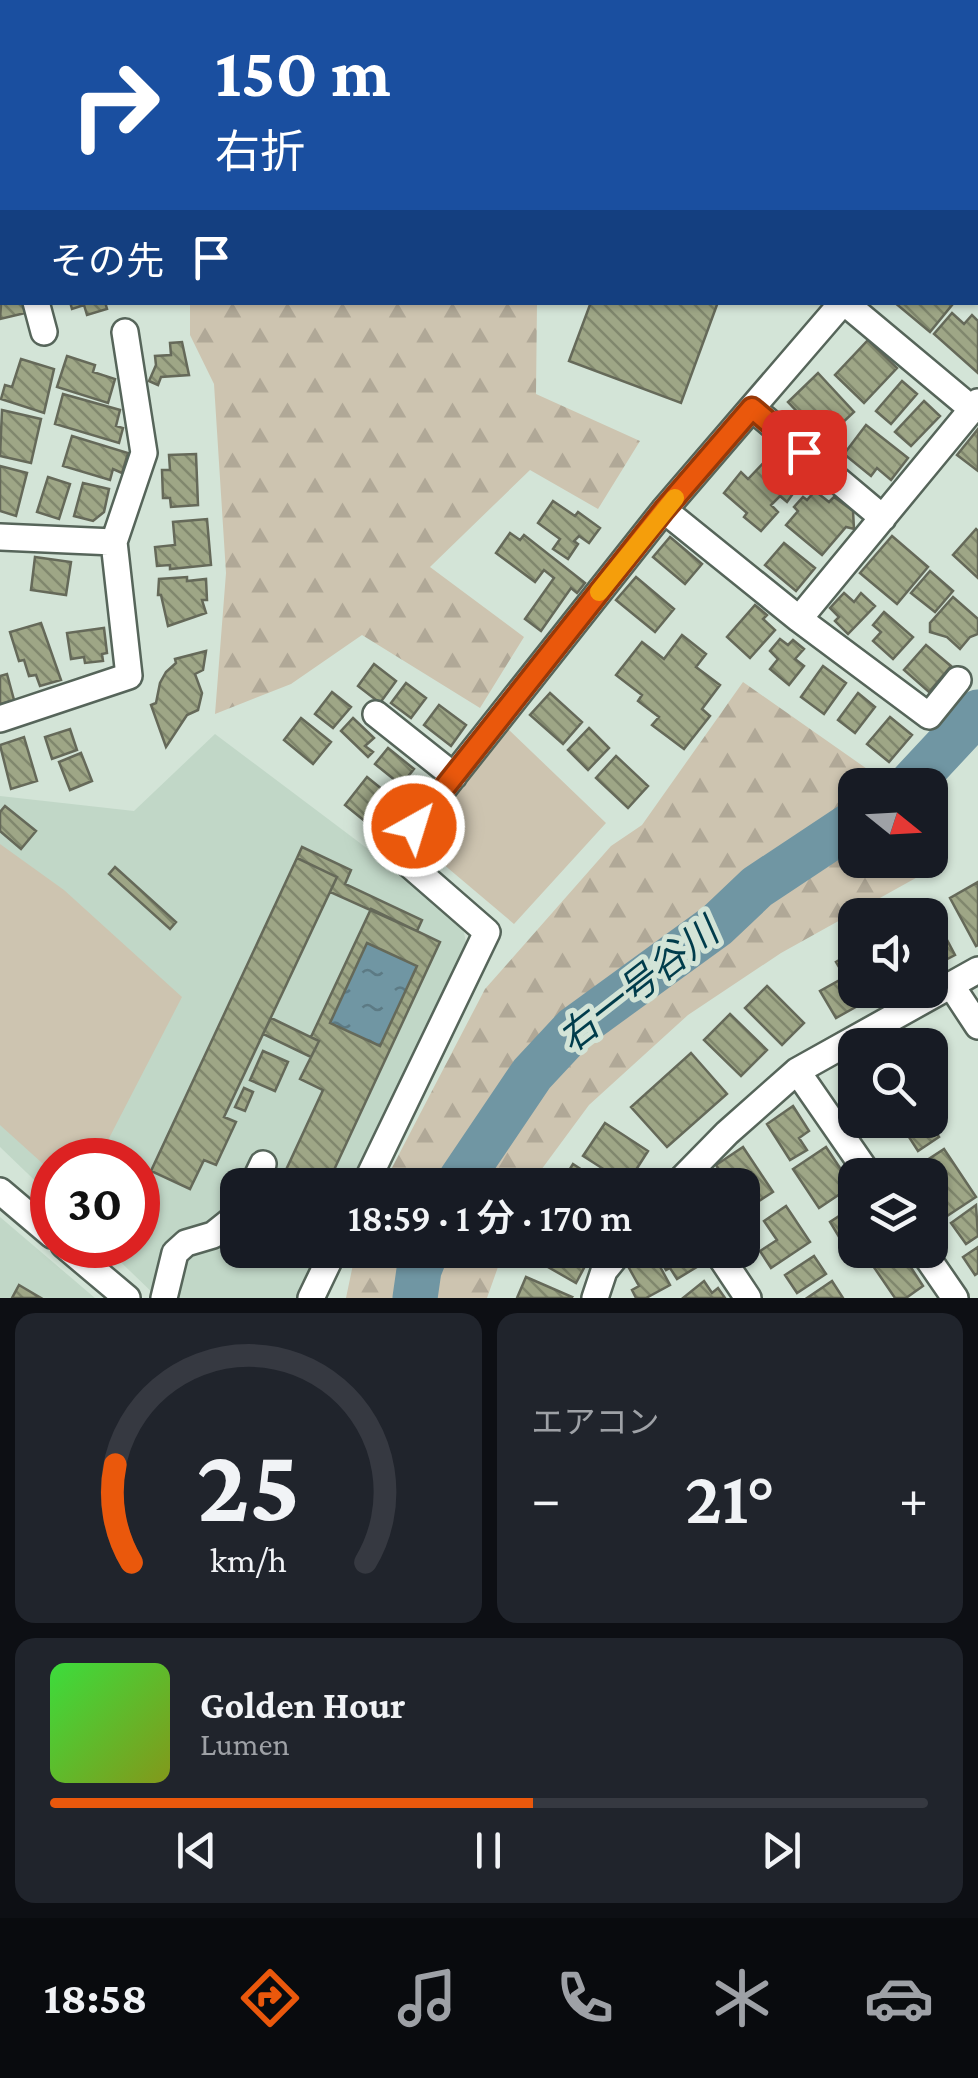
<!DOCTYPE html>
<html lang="ja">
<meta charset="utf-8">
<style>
body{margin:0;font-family:"Crimson Pro","Noto Sans JP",serif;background:#20242c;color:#f1f3f6;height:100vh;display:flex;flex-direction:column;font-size:38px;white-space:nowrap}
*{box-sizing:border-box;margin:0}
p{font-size:32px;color:#9ea1a6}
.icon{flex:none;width:55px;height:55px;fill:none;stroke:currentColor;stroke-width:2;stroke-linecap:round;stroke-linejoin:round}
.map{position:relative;height:1298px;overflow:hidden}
.sheet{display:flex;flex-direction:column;gap:15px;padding:15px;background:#0d0f14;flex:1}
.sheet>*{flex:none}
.guide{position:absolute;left:0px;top:0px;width:980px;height:305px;box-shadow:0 2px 8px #0004;background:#1a4fa0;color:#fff;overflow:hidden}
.needle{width:65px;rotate:108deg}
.tools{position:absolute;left:838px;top:768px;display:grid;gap:20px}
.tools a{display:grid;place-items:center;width:110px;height:110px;border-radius:20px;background:#171b24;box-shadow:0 2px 8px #0004;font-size:50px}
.speed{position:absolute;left:30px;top:1138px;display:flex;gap:20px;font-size:50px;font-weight:700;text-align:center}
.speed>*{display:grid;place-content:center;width:130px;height:130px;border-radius:50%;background:#171b24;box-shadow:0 2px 8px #0004;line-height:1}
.speed .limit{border:15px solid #d22;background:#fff;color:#111}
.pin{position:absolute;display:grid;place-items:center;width:85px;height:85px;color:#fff;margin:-42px;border-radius:20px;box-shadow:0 5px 15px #0006}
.me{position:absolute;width:110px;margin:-55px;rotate:39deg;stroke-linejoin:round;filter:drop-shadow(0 0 8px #0008)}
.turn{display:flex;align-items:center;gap:35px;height:210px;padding:0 50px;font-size:45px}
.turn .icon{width:130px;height:130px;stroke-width:2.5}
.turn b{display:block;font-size:70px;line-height:85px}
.then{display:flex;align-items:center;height:95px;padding:0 50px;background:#0003;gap:20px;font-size:38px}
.big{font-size:75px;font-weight:600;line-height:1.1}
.sheet .tile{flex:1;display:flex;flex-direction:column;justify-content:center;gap:15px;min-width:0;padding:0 35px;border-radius:20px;background:#20242c}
.sheet .dial{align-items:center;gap:0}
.dial svg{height:260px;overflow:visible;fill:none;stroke:#363941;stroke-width:7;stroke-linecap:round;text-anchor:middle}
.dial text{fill:#f1f3f6;stroke:none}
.song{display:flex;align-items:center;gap:30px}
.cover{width:120px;height:120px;border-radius:15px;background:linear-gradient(135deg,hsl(120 70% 55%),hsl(70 70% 35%))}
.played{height:10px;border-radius:5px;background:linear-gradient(90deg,#ea580c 55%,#363941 55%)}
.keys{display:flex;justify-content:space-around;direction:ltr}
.heat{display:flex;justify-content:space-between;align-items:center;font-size:55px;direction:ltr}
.sheet .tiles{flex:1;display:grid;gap:15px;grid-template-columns:1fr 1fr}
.tile:last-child{grid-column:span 2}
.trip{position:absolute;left:220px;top:1168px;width:540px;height:100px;border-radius:20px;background:#171b24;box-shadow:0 2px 8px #0004;font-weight:600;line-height:100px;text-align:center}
.tab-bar{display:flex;height:160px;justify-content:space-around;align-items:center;background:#090b0e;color:#9ea1a6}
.tab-bar .icon{width:70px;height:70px}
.tab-bar .current{color:#ea580c}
.tab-bar b{font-size:45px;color:#f1f3f6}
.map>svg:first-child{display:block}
.built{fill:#c1d7c7}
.forest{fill:url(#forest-firs)}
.park{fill:#cdc4b0}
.water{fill:url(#water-ripples)}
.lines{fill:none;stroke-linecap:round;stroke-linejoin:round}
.river{stroke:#7096a3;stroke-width:45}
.building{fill:url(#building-back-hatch);stroke:#656959;stroke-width:2.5;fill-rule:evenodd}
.minor-casing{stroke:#56655a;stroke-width:30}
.minor{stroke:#fff;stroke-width:25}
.route-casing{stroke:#983908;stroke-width:25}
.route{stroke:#ea580c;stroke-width:18}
.slow{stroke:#f59e0b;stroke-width:18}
.labels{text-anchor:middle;stroke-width:10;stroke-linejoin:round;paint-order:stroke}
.water-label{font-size:38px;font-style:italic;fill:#003c4b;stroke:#d3e4d7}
</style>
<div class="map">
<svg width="978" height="1298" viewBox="0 0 978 1298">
<defs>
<pattern id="forest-firs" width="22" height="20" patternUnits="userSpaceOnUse" patternTransform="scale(2.5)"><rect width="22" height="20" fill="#cdc4b0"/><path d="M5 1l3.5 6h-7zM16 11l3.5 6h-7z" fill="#b0a897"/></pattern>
<pattern id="water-ripples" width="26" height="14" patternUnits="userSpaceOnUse" patternTransform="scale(2.5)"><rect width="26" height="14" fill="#7096a3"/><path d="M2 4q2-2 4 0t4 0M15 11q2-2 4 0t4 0" fill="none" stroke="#5c7a84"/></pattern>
<pattern id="building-back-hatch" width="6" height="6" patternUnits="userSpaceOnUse" patternTransform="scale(2.5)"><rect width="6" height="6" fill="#9ea686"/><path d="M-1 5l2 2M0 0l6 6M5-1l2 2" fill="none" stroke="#80876d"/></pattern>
</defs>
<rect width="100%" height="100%" fill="#d3e4d7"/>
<path class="built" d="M215,734L461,919L466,942L352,1185H238V1250H322L299,1298H158L103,1245H138V1160H52V1197L0,1147V796L134,811Z
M0,1217L95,1298H0Z"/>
<path class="forest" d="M274,0H775V2H273Z
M190,303H537L536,394L640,441L598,509L530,470L430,567L524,637L480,708L362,635L291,684L215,714L226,573L214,384L190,335Z
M743,682L890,785H855V860H923V874L781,953L688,1015L589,1105L530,1185H383L485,989L611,846L642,825Z
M356,1250H504L487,1298H346Z"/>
<path class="park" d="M508,729L606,823L514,924L417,842Z
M0,844L64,890L182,997L105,1146L108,1160H52V1172L0,1125Z"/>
<path class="water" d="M367,943L417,966L380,1046L330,1023Z"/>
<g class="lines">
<path class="river" d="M910,785L978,712
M457,1185L532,1074L574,1029L717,925L757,887L855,822
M415,1298L419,1270L427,1250"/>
</g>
<path class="building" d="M2,291V302H23L25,313L0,319Z
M70,302H105L107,309L87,315L84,305L72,309Z
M591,302H718L681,403L569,361Z
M894,302H949L952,305L930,332Z
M952,313L964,324L972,315L978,321V373L934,334Z
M868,340L897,368L864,403L835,375Z
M182,342L189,375L161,377L158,385L149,381L156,365L155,356L171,355L170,343Z
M67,356L95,365L93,372L115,379L108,403L57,387Z
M21,359L54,369L44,413L1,399L5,385L12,387Z
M818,373L854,412L824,440L788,402Z
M902,381L917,394L891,424L876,411Z
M63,394L120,410L116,426L123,428L119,443L55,424Z
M924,401L940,416L911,446L895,432Z
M2,410L41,419L31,463L0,456Z
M866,425L908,458L891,480L877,468L871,476L844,454Z
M978,429V471L957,455Z
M72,436L128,453L122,473L113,469L110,480L63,466Z
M196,454L198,505L171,507L170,498H163L162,470H170L169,455Z
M768,458L776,465L781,459L805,477L787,502L780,496L771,505L778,512L761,531L744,517L747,513L724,493L741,472L748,479Z
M0,466L27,473L16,516L0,511Z
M48,477L70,484L59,519L37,512Z
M83,483L109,489L104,512L93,521L74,516Z
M815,491L829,502L834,497L853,511L854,529L846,527L822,555L786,525L798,511L794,507L803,497L807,500Z
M553,501L575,516L578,512L600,528L589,543L579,536L574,541L578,544L568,559L553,549L560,539L538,523Z
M207,519L211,565L170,569V565L157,566L155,547L175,545L173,522Z
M976,529L978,531V578L953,555Z
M510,533L520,540L524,535L585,583L577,593L571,588L541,631L525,619L554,578L544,570L535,582L496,553Z
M892,536L928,567L897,604L860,573Z
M670,537L702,564L685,584L653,557Z
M784,543L815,568L796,591L765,565Z
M35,557L71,562L66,595L31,590Z
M930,571L953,591L935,612L911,593Z
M187,577V581L206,579L207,600H202L206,613L168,626L161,595H158L159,579Z
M636,577L674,609L655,632L616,600Z
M844,593L854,602L861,593L875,606L848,634L835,621L839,617L830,608Z
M953,597L978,619V634L970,637L960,649L947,637L930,632V623Z
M755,605L767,615L763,619L775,630L750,658L727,637Z
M884,612L913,637L893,659L873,641L881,632L873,625Z
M41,623L61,680L40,686L36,675L29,676L24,660L19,661L10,632Z
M104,628L107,653L102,654L103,661L85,663L84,657L71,659L67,633Z
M682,635L706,654L696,667L720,685L702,709L710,716L684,749L652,725L659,717L638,701L642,695L616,675L642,642L664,659Z
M780,639L788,645L793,640L804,649L795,659L804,666L789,685L770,669L778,659L770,651Z
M926,645L951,666L929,692L904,670Z
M206,651L203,670L195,674L202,693L198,710L187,715L166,747L151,705L156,703L160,683L166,672L176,663L175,659Z
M374,664L396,681L380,703L358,686Z
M823,666L846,683L824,714L801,697Z
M7,674L14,700L0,704V676Z
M406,683L426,698L411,718L391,703Z
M332,692L351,707L333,728L315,714Z
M550,693L582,722L563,744L530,715Z
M858,693L875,707L855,733L838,720Z
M439,705L466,725L451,746L424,725Z
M890,717L912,735L889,762L867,744Z
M301,718L331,742L313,764L284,740Z
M353,718L374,738L365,746L373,752L368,757L341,731Z
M589,728L609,748L588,770L568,750Z
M70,729L77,750L52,759L45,737Z
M24,737L37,781L11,789L0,745Z
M388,748L414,769L401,785L375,764Z
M81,753L92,781L70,790L59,762Z
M616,756L648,786L628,808L596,778Z
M367,777L399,803L377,831L345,805Z
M5,806L36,831L21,849L0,831V812Z
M302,847L351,870L345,884L422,920L417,931L330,892L337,877L297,858Z
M297,858L337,877L224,1117L236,1122L216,1165L204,1160L190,1189L151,1171Z
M115,867L176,922L170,929L109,874Z
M978,882V945L976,946L950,898Z
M928,904L955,955L930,968V915H907Z
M371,909L440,942L327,1185H279L323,1090L300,1079L319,1041L311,1037ZM367,943L417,966L380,1046L330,1023Z
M855,951V990H886L836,1018L820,991L845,977L836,962Z
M767,986L804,1023L782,1045L745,1008Z
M730,1014L767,1050L741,1076L704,1040Z
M271,1018L319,1041L311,1057L263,1034Z
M263,1051L288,1062L275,1091L250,1080Z
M691,1053L727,1094L667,1147L631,1107Z
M855,1055V1083L843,1064Z
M244,1088L253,1092L245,1111L235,1107Z
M793,1106L809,1131L799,1138L807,1150L790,1160L767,1124Z
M898,1120H928L939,1137L918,1151Z
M605,1123L648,1151L627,1184L583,1156Z
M743,1147L773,1192L742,1212V1185H729L716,1165Z
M826,1147L852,1186L819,1208L793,1169Z
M944,1149L976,1197L944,1218L930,1197V1175H915L912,1170Z
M573,1164L605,1185H572L563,1180Z
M976,1205L978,1236L966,1244L951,1223Z
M786,1206L810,1242L771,1268L760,1251L777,1240L764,1221Z
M853,1207L855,1250H868L853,1260L830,1222Z
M978,1247V1273L975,1275L963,1257Z
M542,1250H579L573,1261L584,1268L576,1283L541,1263L547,1252Z
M645,1250H651L670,1285L646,1298H636L632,1290L639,1286L629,1268L637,1263L633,1256Z
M654,1250H697L705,1262L677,1279L670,1268L666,1270Z
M883,1250L892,1258L901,1252L923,1286L906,1298H895L869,1260Z
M814,1256L826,1274L797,1293L785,1275Z
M526,1277L572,1297L571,1298H517Z
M704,1281L712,1293L718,1288L725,1298H683Z
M832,1281L843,1298H807Z
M19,1285L41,1298H12Z"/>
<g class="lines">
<g class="minor-casing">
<path id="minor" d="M104,2L112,0
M0,33L2,32
M0,179L2,188
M36,302L44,332
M844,302L972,409
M752,408L883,518
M664,510L799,619L929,716L958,680
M0,537L114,542L129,676L0,719
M114,542L144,453L125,332
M799,619L978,402
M376,714L454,776
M951,985L978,1026
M797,1071L869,1175
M253,1185L263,1164
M365,1185L487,932L394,851L664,510L843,302
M676,1185L727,1133L797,1071L978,970
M0,1191L52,1235
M64,1245L127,1298
M716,1250L748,1298
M922,1250L955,1298
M164,1298L175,1253L186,1243L213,1235L238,1215
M311,1298L334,1250
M595,1298L604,1271L621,1250"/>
</g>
<use href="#minor" class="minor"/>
</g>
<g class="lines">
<g class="route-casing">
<path id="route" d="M414,826L664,510L752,408L804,452"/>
</g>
<use href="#route" class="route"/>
<path class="slow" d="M599,592L675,498"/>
</g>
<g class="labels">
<g class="water-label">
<text transform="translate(638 985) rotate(-38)" y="13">右一号谷川</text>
</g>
</g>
</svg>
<div class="tools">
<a><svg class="needle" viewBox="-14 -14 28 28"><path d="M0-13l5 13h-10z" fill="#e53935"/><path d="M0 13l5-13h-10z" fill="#9ea1a6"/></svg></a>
<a><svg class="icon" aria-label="sound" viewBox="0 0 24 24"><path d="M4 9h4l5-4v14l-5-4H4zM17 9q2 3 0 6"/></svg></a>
<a><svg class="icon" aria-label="search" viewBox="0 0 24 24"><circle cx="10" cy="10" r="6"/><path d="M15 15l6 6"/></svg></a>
<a><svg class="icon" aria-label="layers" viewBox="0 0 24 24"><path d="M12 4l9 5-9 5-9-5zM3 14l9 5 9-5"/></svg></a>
</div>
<div class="speed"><div class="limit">30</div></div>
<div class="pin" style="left:804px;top:452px;background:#d93025"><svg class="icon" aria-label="arrive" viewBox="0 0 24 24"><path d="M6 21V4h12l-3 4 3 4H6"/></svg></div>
<svg class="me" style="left:414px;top:826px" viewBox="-20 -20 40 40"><circle r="17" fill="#ea580c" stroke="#fff" stroke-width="3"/><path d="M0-11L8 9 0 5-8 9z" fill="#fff"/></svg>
<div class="trip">18:59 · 1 分 · 170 m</div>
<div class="guide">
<div class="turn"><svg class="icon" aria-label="right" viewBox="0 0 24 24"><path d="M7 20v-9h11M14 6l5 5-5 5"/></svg><div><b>150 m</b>右折</div></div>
<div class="then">その先<svg class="icon" aria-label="arrive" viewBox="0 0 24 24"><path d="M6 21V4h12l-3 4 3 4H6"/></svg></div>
</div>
</div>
<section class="sheet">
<div class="tiles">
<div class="tile dial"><svg viewBox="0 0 100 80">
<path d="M14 69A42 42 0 1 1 86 69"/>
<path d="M14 69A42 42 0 0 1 9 39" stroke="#ea580c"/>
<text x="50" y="56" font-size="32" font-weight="700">25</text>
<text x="50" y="72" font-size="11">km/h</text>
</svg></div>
<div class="tile"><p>エアコン</p>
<div class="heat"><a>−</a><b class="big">21°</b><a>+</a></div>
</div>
<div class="tile">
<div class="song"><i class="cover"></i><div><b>Golden Hour</b><p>Lumen</p></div></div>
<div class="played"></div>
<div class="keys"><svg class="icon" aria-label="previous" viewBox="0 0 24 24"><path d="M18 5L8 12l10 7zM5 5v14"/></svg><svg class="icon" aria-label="pause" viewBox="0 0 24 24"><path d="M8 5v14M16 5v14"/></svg><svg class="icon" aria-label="next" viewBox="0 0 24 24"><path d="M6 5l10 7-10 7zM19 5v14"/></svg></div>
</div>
</div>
</section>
<nav class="tab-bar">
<b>18:58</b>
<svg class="icon current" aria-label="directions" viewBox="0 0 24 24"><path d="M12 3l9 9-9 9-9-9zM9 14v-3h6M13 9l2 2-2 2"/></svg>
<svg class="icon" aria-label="music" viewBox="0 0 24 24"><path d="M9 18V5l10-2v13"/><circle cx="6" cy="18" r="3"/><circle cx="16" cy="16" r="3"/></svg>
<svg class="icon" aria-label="phone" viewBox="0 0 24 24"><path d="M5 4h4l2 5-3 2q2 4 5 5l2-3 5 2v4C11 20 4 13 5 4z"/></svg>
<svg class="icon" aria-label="climate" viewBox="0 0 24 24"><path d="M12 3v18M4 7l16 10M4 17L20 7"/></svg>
<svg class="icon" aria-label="car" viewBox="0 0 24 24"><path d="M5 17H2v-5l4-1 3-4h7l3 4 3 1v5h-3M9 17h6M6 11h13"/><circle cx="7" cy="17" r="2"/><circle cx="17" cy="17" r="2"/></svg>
</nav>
